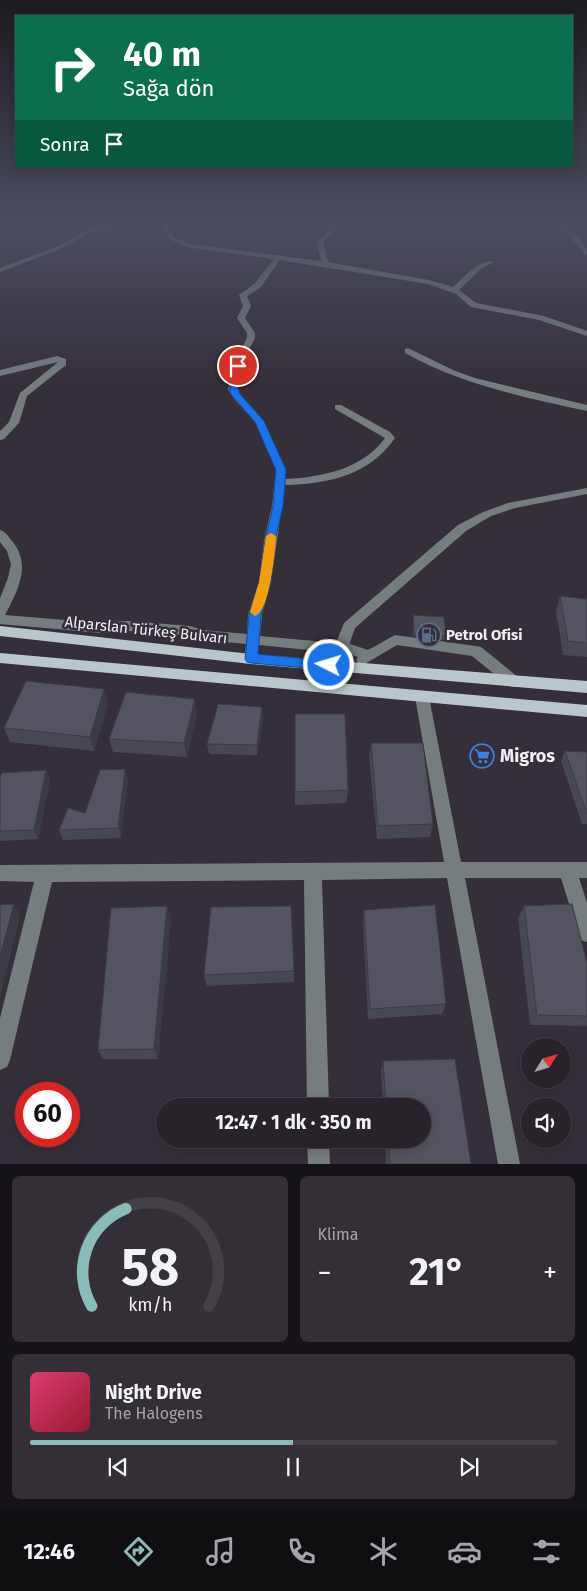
<!DOCTYPE html>
<html lang="tr">
<meta charset="utf-8">
<style>
body{margin:0;font-family:"Fira Sans",sans-serif;background:#342f37;color:#f1f3f6;height:100vh;display:flex;flex-direction:column;font-size:19px;white-space:nowrap}
*{box-sizing:border-box;margin:0}
p{font-size:16px;color:#a5a4a9}
.icon{flex:none;width:28px;height:28px;fill:none;stroke:currentColor;stroke-width:2;stroke-linecap:round;stroke-linejoin:round}
.map{position:relative;height:1164px;overflow:hidden}
.drawer{display:flex;flex-direction:column;gap:12px;padding:12px;background:#161318;flex:1}
.drawer>*{flex:none}
.banner{position:absolute;left:15px;top:15px;width:558px;height:152px;border-radius:0px;box-shadow:0 2px 12px #0003,0 0 0 1px #444047;background:#0b6e4f;color:#fff;overflow:hidden}
.needle{width:32px;rotate:53deg}
.controls{position:absolute;left:521px;top:1038px;display:grid;gap:10px}
.controls a{display:grid;place-items:center;width:50px;height:50px;border-radius:50%;background:#28232b;box-shadow:0 2px 12px #0003,0 0 0 1px #444047;font-size:25px}
.speed{position:absolute;left:15px;top:1082px;display:flex;gap:10px;font-size:25px;font-weight:700;text-align:center}
.speed>*{display:grid;place-content:center;width:65px;height:65px;border-radius:50%;background:#28232b;box-shadow:0 2px 12px #0003,0 0 0 1px #444047;line-height:1}
.speed .limit{border:8px solid #d22;background:#fff;color:#111}
.pin{position:absolute;display:grid;place-items:center;width:42px;height:42px;color:#fff;margin:-21px;border:2px solid #fff;border-radius:50%;box-shadow:0 1px 5px #0007}
.me{position:absolute;width:55px;margin:-28px;rotate:275deg;stroke-linejoin:round;filter:drop-shadow(0 0 4px #0008)}
.turn{display:flex;align-items:center;gap:18px;height:105px;padding:0 25px;font-size:22px}
.turn .icon{width:65px;height:65px;stroke-width:2.5}
.turn b{display:block;font-size:35px;line-height:42px}
.then{display:flex;align-items:center;height:48px;padding:0 25px;background:#0003;gap:10px;font-size:19px}
.big{font-size:38px;font-weight:700;line-height:1.1}
.drawer .tile{flex:1;display:flex;flex-direction:column;justify-content:center;gap:8px;min-width:0;padding:0 18px;border-radius:8px;background:#342f37}
.drawer .dial{align-items:center;gap:0}
.dial svg{height:130px;overflow:visible;fill:none;stroke:#444047;stroke-width:7;stroke-linecap:round;text-anchor:middle}
.dial text{fill:#f1f3f6;stroke:none}
.song{display:flex;align-items:center;gap:15px}
.cover{width:60px;height:60px;border-radius:8px;background:linear-gradient(135deg,hsl(340 70% 55%),hsl(350 70% 35%))}
.played{height:5px;border-radius:2px;background:linear-gradient(90deg,#8bbbb9 50%,#444047 50%)}
.keys{display:flex;justify-content:space-around;direction:ltr}
.heat{display:flex;justify-content:space-between;align-items:center;font-size:28px;direction:ltr}
.drawer .tiles{flex:1;display:grid;gap:12px;grid-template-columns:1fr 1fr}
.tile:last-child{grid-column:span 2}
.trip{position:absolute;left:156px;top:1098px;width:275px;height:50px;border-radius:25px;background:#28232b;box-shadow:0 2px 12px #0003,0 0 0 1px #444047;font-weight:700;line-height:50px;text-align:center}
.dock{display:flex;height:80px;justify-content:space-around;align-items:center;background:#100e11;color:#a5a4a9}
.dock .icon{width:35px;height:35px}
.dock .current{color:#8bbbb9}
.dock b{font-size:22px;color:#f1f3f6}
.map>svg:first-child{display:block}
.lines{fill:none;stroke-linecap:round;stroke-linejoin:round}
.minor{fill:#767d7e;fill-rule:evenodd}
.major{fill:#b9c7ca;fill-rule:evenodd}
.wall{fill:#484853}
.shaded-wall{fill:#3b3b43}
.building{fill:#545460;stroke:#3b3b43}
.route{fill:#1a73e8;stroke:#114b97}
.slow{fill:#f59e0b}
.labels{text-anchor:middle;stroke-width:5;stroke-linejoin:round;paint-order:stroke}
.street-label{font-size:15px;fill:#f1edf3;stroke:#352f39}
.poi-label{font-size:15px;font-weight:bold;fill:#f1edf3;stroke:#352f39;text-anchor:start}
.near-poi-label{font-size:18px;font-weight:bold;fill:#f1edf3;stroke:#352f39;text-anchor:start}
</style>
<div class="map">
<svg width="587" height="1164" viewBox="0 0 587 1164">
<rect width="100%" height="100%" fill="#352f39"/>
<g class="lines">
<path class="minor" d="M4,221H12L0,227V223Z
M150,221H165L174,237L190,244L321,261L317,242L332,227L335,221H341L337,229L323,242L328,262L429,280L453,287C463,278 478,260 492,261V263L481,269L459,290L476,303L544,316L587,331V336L539,320L471,307L456,294L428,284L280,260L260,288L247,296L251,306L245,318L255,333V338L246,355L238,389L242,397L264,421L286,470V479C322,477 363,469 385,438L335,409V405H341L390,432L395,438C370,475 328,484 285,485L271,582L262,615L260,636L336,643L344,623L458,525L483,512L508,503L587,488V494L515,508L491,516L466,531L355,628L350,642V644L368,650L395,635L476,646L481,647L518,677L520,681L518,685L513,687L508,685L472,656L397,645L363,665L358,664L356,660L358,657L352,655L355,667L353,671L348,672L343,671L338,653L259,645L256,663L251,664L246,663L244,659L246,644L203,640L190,636L128,631L101,633L0,624V598L8,578L11,564L7,551L0,542V530C6,532 8,536 12,541C32,565 18,590 5,615L101,623L128,621L190,626L203,630L247,634L248,615L259,582L264,541L272,506L276,470L255,422L235,400L228,389L238,355L247,338V333L237,318L243,306L239,295L254,284L274,259L186,247L169,239L161,224L120,227L88,233L65,247L0,272V268L61,245L84,231L120,223Z
M551,221C565,221 587,242 587,256L566,232Z
M408,348L453,370L475,378L587,405V411C524,397 462,385 405,353V349Z
M57,356L66,359V365L27,396L19,423L4,439L0,440V431L9,422L20,393L58,362L0,376V370Z
M422,691L427,693L429,697L461,862H587V878H579L587,903V942L580,940L578,933L561,878H465L520,1164H498L447,878L322,880L329,1106H307L304,880L52,882L10,1060L7,1067L0,1070V1018L34,882L0,881V865L444,862L415,697L417,693Z
M307,1139H329L330,1164H308Z"/>
<path class="major" d="M0,626L251,654L587,681V693L251,664L0,636Z
M0,653L587,705V717L0,663Z"/>
</g>
<path class="wall" d="M560,596L587,599V657L563,655L556,610Z
M413,615L446,636L445,640L413,636Z
M108,703L94,751L10,742L4,728Z
M197,713L187,757L113,752L109,739Z
M295,714L348,790L346,803L295,805Z
M263,717L257,755L209,754L207,744Z
M371,743L433,824L430,837L377,839L369,756Z
M565,751L587,752V824H582L561,761Z
M125,769L128,779L121,838L63,840L59,830L85,813Z
M46,770L50,780L38,839L0,841V777Z
M167,906L171,918L158,1059H103L98,1050Z
M524,906L587,963V1026L530,1025L518,918Z
M364,910L446,1004L442,1014L368,1019L363,922Z
M294,971V982L207,986L204,975Z
M455,1059L471,1164H386L385,1139H422V1106H383L381,1070L383,1061Z"/>
<path class="shaded-wall" d="M104,689L108,703L94,751L90,737Z
M195,699L197,713L187,757L184,743Z
M262,707L263,717L257,755V745Z
M125,769L128,779L121,838L118,828Z
M46,770L50,780L38,839L34,830Z
M14,904L20,916L0,998V957Z
M167,906L171,918L158,1059L154,1049Z"/>
<path class="building" d="M560,596L587,599V643L568,641Z
M413,615L444,617L446,636L414,632Z
M26,681L104,689L90,737L4,728Z
M126,692L195,699L184,743L109,739Z
M218,704L262,707L257,745L207,744Z
M295,714H345L348,790L295,792Z
M371,743H423L433,824L378,826Z
M565,751L587,752V814Z
M125,769L118,828L59,830L68,808L85,813L100,770Z
M46,770L34,830L0,831V777L2,773Z
M14,904L0,957V905Z
M572,904L587,963V1016L537,1015L524,906Z
M435,905L446,1004L370,1009L364,910Z
M167,906L154,1049L98,1050L111,908Z
M291,906L294,971L204,975L211,907Z
M455,1059L471,1164H390L388,1139H422V1106H386L383,1061Z"/>
<linearGradient id="sky" x2="0" y2="1"><stop stop-color="#1d1a1f"/><stop offset="0.58" stop-color="#4b4d5f"/><stop offset="1" stop-color="#4b4d5f" stop-opacity="0"/></linearGradient>
<rect width="587" height="384" fill="url(#sky)"/>
<path class="route" d="M236,364L242,366L238,382L239,393L264,421L286,470L283,506L275,541L271,582L261,615L258,654L329,661L333,662L335,665L333,669L329,670L251,663L247,662L245,659L249,615L259,582L265,541L273,506L276,470L255,422L230,393V382Z"/>
<path class="slow" d="M271,533L276,536C275,551 270,612 255,616L250,612L259,582L266,536Z"/>
<defs>
<g id="fuel-ring" transform="scale(1.25)"><circle r="9.5" fill="#352f39" stroke="#5c6f8a" stroke-width="1.5"/><path d="M-5.5-6h7V0h2V4h1.3V-2.5L3-4.5l.8-.8L6-3V5H2.5V1h-1V6h-7ZM-4.2-4.7v3.2H.2V-4.7Z" fill="#5c6f8a"/></g>
<g id="supermarket-ring" transform="scale(1.25)"><circle r="9.5" fill="#352f39" stroke="#3f7fe0" stroke-width="1.5"/><path d="M-6-5.5h2.5l.6 2H6L4.5 2H-2.5L-4.4-4H-6ZM-1.5 3.2a1.3 1.3 0 1 0 .1 0ZM3 3.2a1.3 1.3 0 1 0 .1 0Z" fill="#3f7fe0"/></g>
</defs>
<g fill-rule="evenodd">
<use href="#fuel-ring" x="429" y="635"/>
<use href="#supermarket-ring" x="482" y="756"/>
</g>
<g class="labels">
<g class="street-label">
<text transform="translate(146 630) rotate(6)" y="5">Alparslan Türkeş Bulvarı</text>
</g>
<g class="poi-label">
<text x="446" y="640">Petrol Ofisi</text>
</g>
<g class="near-poi-label">
<text x="500" y="762">Migros</text>
</g>
</g>
</svg>
<div class="controls">
<a><svg class="needle" viewBox="-14 -14 28 28"><path d="M0-13l5 13h-10z" fill="#e53935"/><path d="M0 13l5-13h-10z" fill="#a5a4a9"/></svg></a>
<a><svg class="icon" aria-label="sound" viewBox="0 0 24 24"><path d="M4 9h4l5-4v14l-5-4H4zM17 9q2 3 0 6"/></svg></a>
</div>
<div class="speed"><div class="limit">60</div></div>
<div class="pin" style="left:238px;top:366px;background:#d93025"><svg class="icon" aria-label="arrive" viewBox="0 0 24 24"><path d="M6 21V4h12l-3 4 3 4H6"/></svg></div>
<svg class="me" style="left:329px;top:665px" viewBox="-20 -20 40 40"><circle r="17" fill="#1a73e8" stroke="#fff" stroke-width="3"/><path d="M0-11L8 9 0 5-8 9z" fill="#fff"/></svg>
<div class="trip">12:47 · 1 dk · 350 m</div>
<div class="banner">
<div class="turn"><svg class="icon" aria-label="right" viewBox="0 0 24 24"><path d="M7 20v-9h11M14 6l5 5-5 5"/></svg><div><b>40 m</b>Sağa dön</div></div>
<div class="then">Sonra<svg class="icon" aria-label="arrive" viewBox="0 0 24 24"><path d="M6 21V4h12l-3 4 3 4H6"/></svg></div>
</div>
</div>
<section class="drawer">
<div class="tiles">
<div class="tile dial"><svg viewBox="0 0 100 80">
<path d="M14 69A42 42 0 1 1 86 69"/>
<path d="M14 69A42 42 0 0 1 35 9" stroke="#8bbbb9"/>
<text x="50" y="56" font-size="32" font-weight="700">58</text>
<text x="50" y="72" font-size="11">km/h</text>
</svg></div>
<div class="tile"><p>Klima</p>
<div class="heat"><a>−</a><b class="big">21°</b><a>+</a></div>
</div>
<div class="tile">
<div class="song"><i class="cover"></i><div><b>Night Drive</b><p>The Halogens</p></div></div>
<div class="played"></div>
<div class="keys"><svg class="icon" aria-label="previous" viewBox="0 0 24 24"><path d="M18 5L8 12l10 7zM5 5v14"/></svg><svg class="icon" aria-label="pause" viewBox="0 0 24 24"><path d="M8 5v14M16 5v14"/></svg><svg class="icon" aria-label="next" viewBox="0 0 24 24"><path d="M6 5l10 7-10 7zM19 5v14"/></svg></div>
</div>
</div>
</section>
<nav class="dock">
<b>12:46</b>
<svg class="icon current" aria-label="directions" viewBox="0 0 24 24"><path d="M12 3l9 9-9 9-9-9zM9 14v-3h6M13 9l2 2-2 2"/></svg>
<svg class="icon" aria-label="music" viewBox="0 0 24 24"><path d="M9 18V5l10-2v13"/><circle cx="6" cy="18" r="3"/><circle cx="16" cy="16" r="3"/></svg>
<svg class="icon" aria-label="phone" viewBox="0 0 24 24"><path d="M5 4h4l2 5-3 2q2 4 5 5l2-3 5 2v4C11 20 4 13 5 4z"/></svg>
<svg class="icon" aria-label="climate" viewBox="0 0 24 24"><path d="M12 3v18M4 7l16 10M4 17L20 7"/></svg>
<svg class="icon" aria-label="car" viewBox="0 0 24 24"><path d="M5 17H2v-5l4-1 3-4h7l3 4 3 1v5h-3M9 17h6M6 11h13"/><circle cx="7" cy="17" r="2"/><circle cx="17" cy="17" r="2"/></svg>
<svg class="icon" aria-label="filters" viewBox="0 0 24 24"><path d="M4 7h16M4 17h16"/><circle cx="9" cy="7" r="2"/><circle cx="15" cy="17" r="2"/></svg>
</nav>
